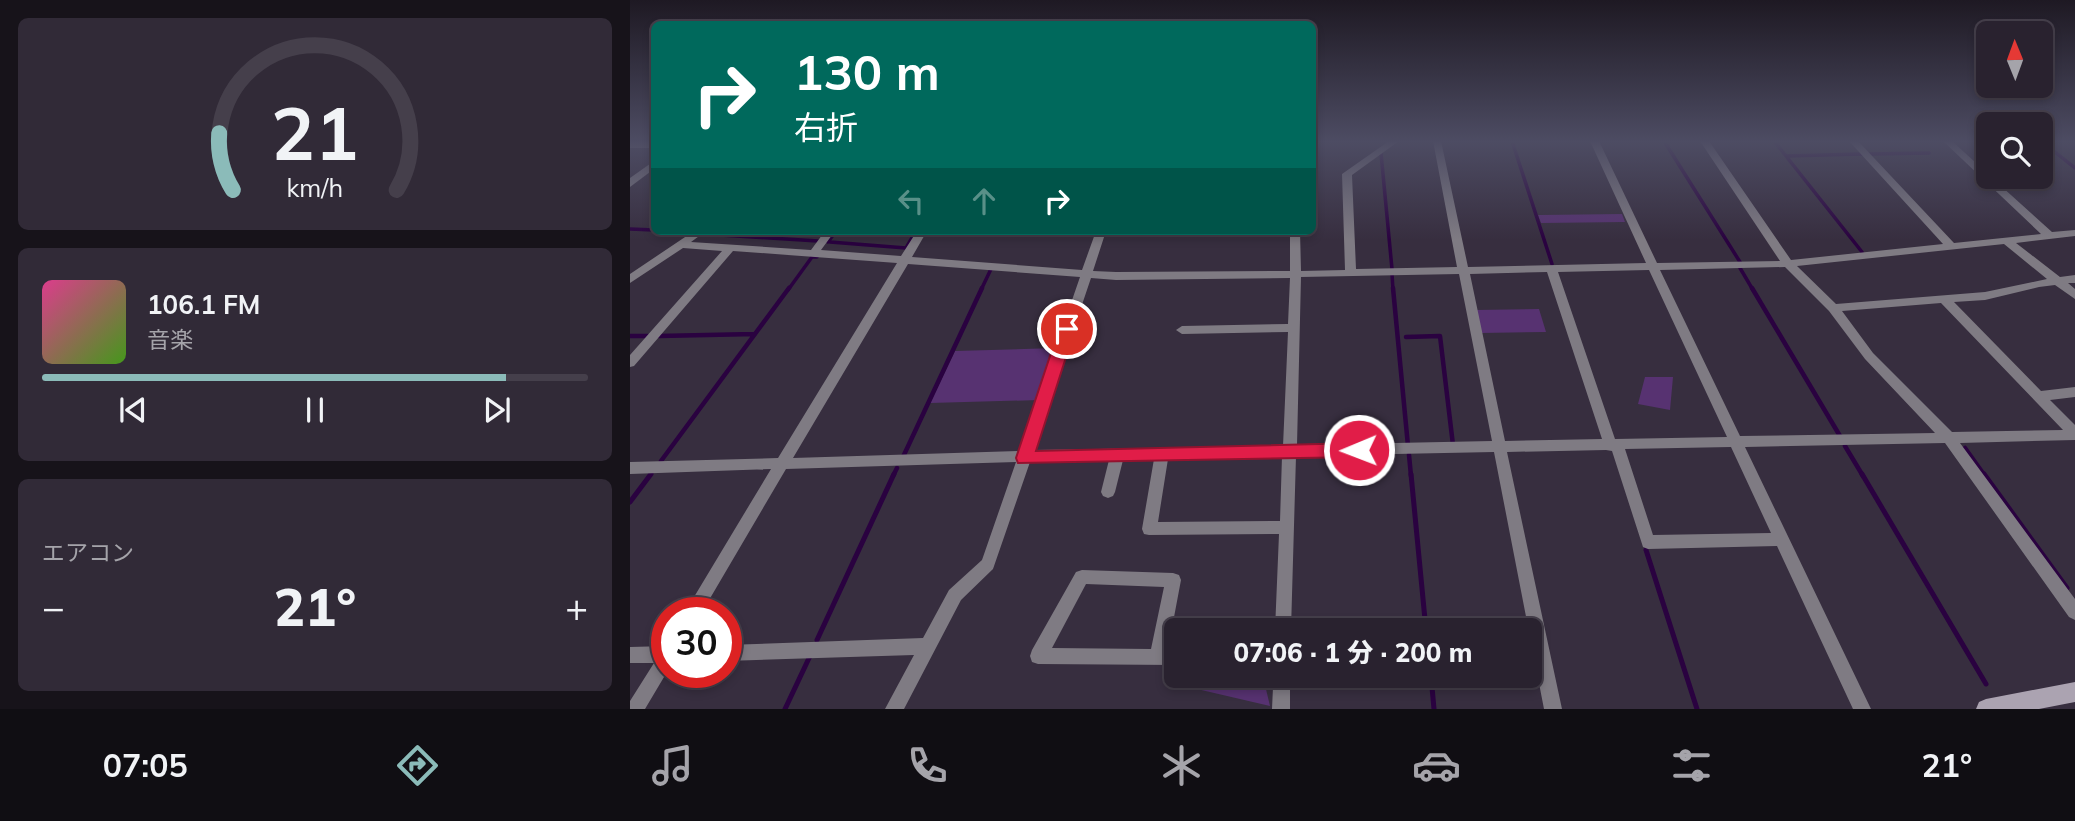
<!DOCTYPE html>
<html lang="ja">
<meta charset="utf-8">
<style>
body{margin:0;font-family:Mulish,"Noto Sans JP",sans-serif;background:#312a37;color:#f1f3f6;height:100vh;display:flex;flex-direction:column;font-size:26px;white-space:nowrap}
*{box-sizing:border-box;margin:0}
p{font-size:23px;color:#a5a4aa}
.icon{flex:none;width:38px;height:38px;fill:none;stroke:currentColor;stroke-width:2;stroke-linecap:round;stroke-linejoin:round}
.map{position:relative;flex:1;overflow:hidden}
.side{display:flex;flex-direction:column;gap:18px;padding:18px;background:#17131a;width:630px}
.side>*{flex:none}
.top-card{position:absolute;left:21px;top:21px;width:665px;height:214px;border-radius:10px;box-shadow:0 4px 10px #0003,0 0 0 2px #453f4b;background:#00695c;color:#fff;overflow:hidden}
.needle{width:46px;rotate:359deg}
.fabs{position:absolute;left:1346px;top:21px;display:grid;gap:14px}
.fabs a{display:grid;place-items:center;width:77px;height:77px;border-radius:10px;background:#29222f;box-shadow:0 4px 10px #0003,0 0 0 2px #453f4b;font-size:35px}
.speed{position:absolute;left:21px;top:597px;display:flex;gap:14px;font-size:35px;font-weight:700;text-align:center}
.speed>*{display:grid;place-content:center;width:91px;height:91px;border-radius:50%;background:#29222f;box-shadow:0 4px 10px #0003,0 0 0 2px #453f4b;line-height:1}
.speed .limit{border:10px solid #d22;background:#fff;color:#111}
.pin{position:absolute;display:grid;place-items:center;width:60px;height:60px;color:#fff;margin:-30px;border:4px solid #fff;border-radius:50%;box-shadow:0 2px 7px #0007}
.me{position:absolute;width:77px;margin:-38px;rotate:269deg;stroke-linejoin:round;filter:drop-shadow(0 0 5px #0008)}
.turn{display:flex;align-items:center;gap:24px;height:147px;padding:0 28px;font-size:32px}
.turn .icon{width:91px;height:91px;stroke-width:2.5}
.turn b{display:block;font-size:49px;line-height:60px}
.lanes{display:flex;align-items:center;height:66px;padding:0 28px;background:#0003;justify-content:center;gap:35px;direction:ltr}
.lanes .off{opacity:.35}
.big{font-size:52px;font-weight:800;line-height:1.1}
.side .card{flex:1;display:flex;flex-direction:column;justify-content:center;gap:10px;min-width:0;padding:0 24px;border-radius:10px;background:#312a37}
.side .dial{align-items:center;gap:0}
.dial svg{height:182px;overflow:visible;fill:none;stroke:#453f4b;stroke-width:7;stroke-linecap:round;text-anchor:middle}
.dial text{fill:#f1f3f6;stroke:none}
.song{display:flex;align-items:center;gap:21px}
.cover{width:84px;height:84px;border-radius:10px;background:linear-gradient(135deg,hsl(330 70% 55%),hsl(100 70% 35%))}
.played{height:7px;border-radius:4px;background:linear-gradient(90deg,#8bbbb9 85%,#453f4b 85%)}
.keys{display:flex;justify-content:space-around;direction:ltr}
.heat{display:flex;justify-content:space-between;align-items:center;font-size:38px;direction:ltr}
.trip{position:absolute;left:534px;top:618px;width:378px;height:70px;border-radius:10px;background:#29222f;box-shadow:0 4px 10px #0003,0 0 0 2px #453f4b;font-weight:800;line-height:70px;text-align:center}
.menu{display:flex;height:112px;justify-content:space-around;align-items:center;background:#100e13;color:#a5a4aa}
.menu .icon{width:49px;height:49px}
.menu .on{color:#8bbbb9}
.menu b{font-size:32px;color:#f1f3f6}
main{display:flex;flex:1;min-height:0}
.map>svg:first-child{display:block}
.green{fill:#573271}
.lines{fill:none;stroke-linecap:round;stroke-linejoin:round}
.stream-far2{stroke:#2a0240;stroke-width:3.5}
.stream-far1{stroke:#2a0240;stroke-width:4.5}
.stream{stroke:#2a0240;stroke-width:5}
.minor{fill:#7f7b83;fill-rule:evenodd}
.tertiary{fill:#7f7b83;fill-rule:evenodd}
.secondary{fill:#aba3b1;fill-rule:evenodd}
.route{fill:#e11d48;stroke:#92132f;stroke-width:2}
</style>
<main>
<section class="side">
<div class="card dial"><svg viewBox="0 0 100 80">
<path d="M14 69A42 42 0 1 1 86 69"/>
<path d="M14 69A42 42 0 0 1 8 44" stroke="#8bbbb9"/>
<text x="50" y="56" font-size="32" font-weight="700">21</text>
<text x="50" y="72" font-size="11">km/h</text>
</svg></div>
<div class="card">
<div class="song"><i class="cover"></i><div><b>106.1 FM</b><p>音楽</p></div></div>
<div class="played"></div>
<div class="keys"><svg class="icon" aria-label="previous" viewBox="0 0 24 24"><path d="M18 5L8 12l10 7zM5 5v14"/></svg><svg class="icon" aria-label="pause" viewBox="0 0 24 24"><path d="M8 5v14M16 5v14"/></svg><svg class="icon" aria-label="next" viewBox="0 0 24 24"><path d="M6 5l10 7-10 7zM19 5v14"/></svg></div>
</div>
<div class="card"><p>エアコン</p>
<div class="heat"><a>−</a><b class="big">21°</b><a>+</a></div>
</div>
</section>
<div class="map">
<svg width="1445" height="709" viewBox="0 0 1445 709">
<rect width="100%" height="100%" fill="#372e3f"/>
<path class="green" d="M992,214L995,222L911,223L908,215Z
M909,309L916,332L850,333L845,310Z
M426,348L409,400L300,403L325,351Z
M1015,377H1043L1040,410L1008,404Z
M570,676H594L635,685L640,706L567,689Z"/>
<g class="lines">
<path class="stream-far2" d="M882,141L922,264
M1034,141L1110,262
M1144,141L1156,156
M1411,141L1445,168
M751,153L762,269
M1232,154L1156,156L1232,252
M1240,154L1299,153
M0,229L24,230
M31,231L62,233
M75,234L188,241
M198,242L206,231
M200,242L276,248L286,231
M1110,268L1123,290
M762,274L763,290
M158,290L182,257H187
M351,290L361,269"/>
<path class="stream-far1" d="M763,288L778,446
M1122,288L1210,436
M0,336H18
M29,336L125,334
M776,337L810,336L823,445
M1215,446L1233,476
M1335,448L1355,476
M779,455L781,476
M273,457L352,288
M31,461L159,288
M263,476L267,468"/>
<path class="stream" d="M781,474L796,630
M1232,474L1356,684
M1354,474L1437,588
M0,502L21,474
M1016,550L1067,709
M187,640L264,474
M801,676L804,709
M155,709L180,656"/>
<path class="minor" d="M759,141H769L722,175L726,269L827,267L803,141H811L838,267L1016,263L960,141H969L1027,263L1150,261L1070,141H1079L1161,260L1313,244L1219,141H1228L1324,243L1411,234L1313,141H1322L1358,174V177H1361L1422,232L1445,230V236L1386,243L1430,277L1445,275V283H1438L1445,289V299L1425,285L1409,287L1355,300L1324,302L1411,391L1445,387V397L1420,400L1445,425V440L1330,443L1445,599V620L1439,617L1315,443L1115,447L1241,709H1223L1147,546L1018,549L1013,547L982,451L976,450L877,452L932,709H914L864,452L666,456L661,630H645L649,534L519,535L514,534L512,529L524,459L493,460L485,492L483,496L478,498L473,496L471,492L479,460L400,462L363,569L331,600L274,709H255L284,655L96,661V645L293,638L319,590L352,560L386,462L156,469L72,612H55L141,469L0,474V462L148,458L267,263L103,251L4,366L0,367V355L92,251L53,248L0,283V274L64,231H76L61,242L181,250L195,231H205L191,250L271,256L287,231H297L282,257L452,270L466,231H476L463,271L486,272L660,271V231H670L671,271L715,270L712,174ZM1374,244L1417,279L1355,292L1206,304L1167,266ZM278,264L450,277L390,451L163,458ZM1155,267L1199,311L1235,359L1305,433L1110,436L1030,270ZM1019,270L1097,437L985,439L928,272ZM917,272L972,439L875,441L840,274ZM829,274L862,441L667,445L671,277ZM461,278L486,280L660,278L658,324L552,326L546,330L552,334L658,332L653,446L403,450ZM1311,303L1433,430L1322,432L1243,353L1212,311ZM1101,447L1141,533L1023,535L995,449ZM652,456L650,521L528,522L538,459Z
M0,142H24V148H0Z
M452,570L543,573L549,575L551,580L538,649H546V665L408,664L402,662L400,656L402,650L446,572ZM456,584L534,587L521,649L422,648Z
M37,646V672L15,709H0V701L24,663H0V647Z
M622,676H660V709H642L643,687L625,682Z"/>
<path class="tertiary" d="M24,161V169L0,187V178Z"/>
<path class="secondary" d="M1445,682V702L1409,709H1346L1349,702L1356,699Z"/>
</g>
<linearGradient id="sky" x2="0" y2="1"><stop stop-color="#1e1923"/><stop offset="0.59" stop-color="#4d4c63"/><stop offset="1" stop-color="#4d4c63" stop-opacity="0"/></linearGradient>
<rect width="1445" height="240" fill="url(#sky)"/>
<path class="route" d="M437,324L445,329L406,451L729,443L738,450L729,457L388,463L386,458L429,329Z"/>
</svg>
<div class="fabs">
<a><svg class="needle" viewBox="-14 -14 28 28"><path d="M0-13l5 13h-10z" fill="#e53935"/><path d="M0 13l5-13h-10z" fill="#a5a4aa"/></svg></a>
<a><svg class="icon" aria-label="search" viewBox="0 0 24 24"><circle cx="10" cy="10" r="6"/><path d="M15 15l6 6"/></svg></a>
</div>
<div class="speed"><div class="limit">30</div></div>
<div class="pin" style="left:437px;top:329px;background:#d93025"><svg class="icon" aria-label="arrive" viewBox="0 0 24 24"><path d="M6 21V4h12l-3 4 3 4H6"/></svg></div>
<svg class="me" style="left:729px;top:450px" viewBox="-20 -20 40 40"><circle r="17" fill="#e11d48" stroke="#fff" stroke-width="3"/><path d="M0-11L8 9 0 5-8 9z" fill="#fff"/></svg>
<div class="trip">07:06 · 1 分 · 200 m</div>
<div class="top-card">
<div class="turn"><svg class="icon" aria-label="right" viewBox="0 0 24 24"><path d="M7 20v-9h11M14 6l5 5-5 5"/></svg><div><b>130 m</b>右折</div></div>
<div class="lanes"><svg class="icon off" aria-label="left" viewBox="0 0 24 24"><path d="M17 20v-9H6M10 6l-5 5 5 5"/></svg><svg class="icon off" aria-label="ahead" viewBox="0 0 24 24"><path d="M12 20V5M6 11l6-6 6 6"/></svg><svg class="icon" aria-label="right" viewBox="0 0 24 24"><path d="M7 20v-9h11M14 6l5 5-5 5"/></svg></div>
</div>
</div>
</main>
<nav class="menu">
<b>07:05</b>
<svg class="icon on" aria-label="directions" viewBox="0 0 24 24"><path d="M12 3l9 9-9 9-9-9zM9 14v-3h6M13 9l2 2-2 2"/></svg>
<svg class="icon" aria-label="music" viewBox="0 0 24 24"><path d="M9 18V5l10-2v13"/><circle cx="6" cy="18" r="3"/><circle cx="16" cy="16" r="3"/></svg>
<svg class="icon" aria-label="phone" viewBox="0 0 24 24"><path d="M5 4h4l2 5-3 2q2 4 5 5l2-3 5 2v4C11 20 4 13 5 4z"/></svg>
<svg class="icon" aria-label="climate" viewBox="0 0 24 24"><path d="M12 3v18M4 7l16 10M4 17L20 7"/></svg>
<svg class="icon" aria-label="car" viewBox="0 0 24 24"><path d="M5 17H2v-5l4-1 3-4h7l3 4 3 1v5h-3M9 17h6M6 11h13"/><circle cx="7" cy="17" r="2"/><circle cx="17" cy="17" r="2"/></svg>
<svg class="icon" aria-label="filters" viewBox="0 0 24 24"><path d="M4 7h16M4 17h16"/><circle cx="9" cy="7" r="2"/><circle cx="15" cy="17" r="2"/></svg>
<b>21°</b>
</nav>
